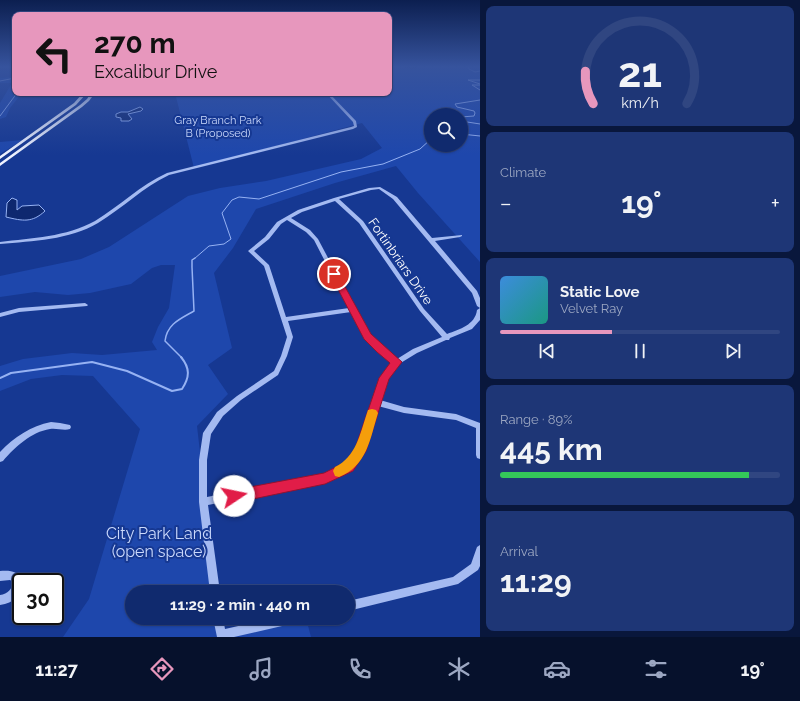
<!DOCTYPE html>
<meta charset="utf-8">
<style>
body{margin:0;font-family:Raleway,sans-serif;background:#1e3676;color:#f1f3f6;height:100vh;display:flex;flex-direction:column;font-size:15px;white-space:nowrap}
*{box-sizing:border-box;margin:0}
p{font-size:13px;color:#9ca7c2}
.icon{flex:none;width:22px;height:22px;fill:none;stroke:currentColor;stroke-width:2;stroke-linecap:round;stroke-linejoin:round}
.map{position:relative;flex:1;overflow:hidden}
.side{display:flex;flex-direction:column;gap:6px;padding:6px;background:#09173c;width:320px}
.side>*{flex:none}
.top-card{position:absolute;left:12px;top:12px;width:380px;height:84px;border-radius:8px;box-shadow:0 1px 3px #0004,0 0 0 1px #304681;background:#e797bd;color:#111;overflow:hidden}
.buttons{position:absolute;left:424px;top:108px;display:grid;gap:8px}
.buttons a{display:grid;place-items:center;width:44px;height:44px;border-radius:50%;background:#102a6e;box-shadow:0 1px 3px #0004,0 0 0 1px #304681;font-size:20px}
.speed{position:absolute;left:12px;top:573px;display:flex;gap:8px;font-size:20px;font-weight:700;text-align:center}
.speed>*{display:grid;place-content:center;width:52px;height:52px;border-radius:50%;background:#102a6e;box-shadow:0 1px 3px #0004,0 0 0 1px #304681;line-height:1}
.speed .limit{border:2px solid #111;border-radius:6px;background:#fff;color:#111}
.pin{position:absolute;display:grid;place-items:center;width:34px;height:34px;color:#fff;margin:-17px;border:2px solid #fff;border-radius:50%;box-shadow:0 1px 4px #0007}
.me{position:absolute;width:44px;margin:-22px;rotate:79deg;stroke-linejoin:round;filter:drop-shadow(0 0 3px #0008)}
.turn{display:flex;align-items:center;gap:14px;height:84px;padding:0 16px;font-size:18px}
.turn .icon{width:52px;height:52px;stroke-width:2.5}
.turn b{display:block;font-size:28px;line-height:34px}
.big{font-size:30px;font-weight:700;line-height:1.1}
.side .card{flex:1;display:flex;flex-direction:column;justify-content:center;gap:6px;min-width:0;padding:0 14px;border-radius:8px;background:#1e3676}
.side .dial{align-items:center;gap:0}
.dial svg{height:104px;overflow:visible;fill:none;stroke:#304681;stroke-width:7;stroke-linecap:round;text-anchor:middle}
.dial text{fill:#f1f3f6;stroke:none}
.song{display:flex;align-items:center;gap:12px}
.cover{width:48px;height:48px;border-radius:6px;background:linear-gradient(135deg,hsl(210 70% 55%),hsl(170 70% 35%))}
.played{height:4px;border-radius:2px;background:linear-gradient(90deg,#e797bd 40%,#304681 40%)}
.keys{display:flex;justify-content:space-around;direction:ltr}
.heat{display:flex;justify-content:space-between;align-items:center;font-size:22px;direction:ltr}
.charge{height:6px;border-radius:3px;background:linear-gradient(90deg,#34c759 89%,#304681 0)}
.trip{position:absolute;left:125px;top:585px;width:230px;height:40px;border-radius:20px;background:#102a6e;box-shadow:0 1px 3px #0004,0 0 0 1px #304681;font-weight:700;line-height:40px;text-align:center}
.tab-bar{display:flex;height:64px;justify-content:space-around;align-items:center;background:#06112c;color:#9ca7c2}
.tab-bar .icon{width:28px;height:28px}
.tab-bar .selected{color:#e797bd}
.tab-bar b{font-size:18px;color:#f1f3f6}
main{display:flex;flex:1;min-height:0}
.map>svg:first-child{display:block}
.green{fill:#1e47ac;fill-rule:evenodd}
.water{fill:#0e286f;stroke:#96b2f3}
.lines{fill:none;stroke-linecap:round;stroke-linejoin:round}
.stream-far2{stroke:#96b2f3;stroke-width:1}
.stream-far1{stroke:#96b2f3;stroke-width:1.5}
.stream{stroke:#96b2f3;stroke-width:2}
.river{fill:#0e286f;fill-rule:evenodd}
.minor{fill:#a4baf1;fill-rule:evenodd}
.major{fill:#eef2ff;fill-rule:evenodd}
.route{fill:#e11d48;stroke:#92132f}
.slow{fill:#f59e0b}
.labels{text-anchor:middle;stroke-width:4;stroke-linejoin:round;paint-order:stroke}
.far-park-label{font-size:11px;fill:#cbd9fc;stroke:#163892}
.street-label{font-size:13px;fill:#fff;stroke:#163892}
.near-park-label{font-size:16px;fill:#cbd9fc;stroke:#163892}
</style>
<main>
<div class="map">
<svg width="480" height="637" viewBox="0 0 480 637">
<rect width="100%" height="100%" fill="#163892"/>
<path class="green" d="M389,66H480V262L418,193L396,166L335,183L256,209L233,248L214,273L232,348L208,365L228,394L197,426L216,592H132V618H219L221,635L295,618H306L311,637H63L89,599L140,429L93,376L62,375L31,379L0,391V366L23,359L72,353L102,355L157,350L152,342L158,327L169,308L175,265H161L152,268L131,284L90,293L68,295L35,292L0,297V276L81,259L109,247L188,196L220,188L266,181L361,159L382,148L362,123L194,168L175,93H389ZM431,115H461V145H431Z
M15,77V93H22L10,108L6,117L0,119V103L12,83H0V78Z
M23,140L0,154V142Z"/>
<path class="water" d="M140,107L143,109L141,111L128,114L132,119L129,121H121V118L116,117V114L121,112H128Z
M12,198L17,200V210L22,206L39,205L45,211C32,223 23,221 6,217L7,203Z"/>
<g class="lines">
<path class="stream-far2" d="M468,66L469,69L475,72L480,71
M480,80H468L480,84
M0,81L15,78
M480,85H472L480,90
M0,116L17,93
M461,117L474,116L475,113L474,111L457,107L455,104L480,100
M461,121L480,124
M461,134L480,136
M194,259L209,246L224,244L231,239L222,213L232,200L239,197L259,199L341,172L383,164L420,149L431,139"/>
<path class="stream-far1" d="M182,358L165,341C167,324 180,319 194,311L192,267V260L195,258"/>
<path class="stream" d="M0,378L11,373L92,362L127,371L172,391L182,389C190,377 190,368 181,357"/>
<path class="river" d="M391,66H420L414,69Z"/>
<path class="minor" d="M326,93H329L356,121L357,127L353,129L169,175C143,187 123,208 98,223C69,240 33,241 0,244V242C32,238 66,237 95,221C120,206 140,185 167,173L351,127L354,126L353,122Z
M380,187L397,197L432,238L462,235V236L460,237L435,241L477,291L480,298V320L472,329L450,338L449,340H446L417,353L399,364L387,378L380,400L404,407L456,414L480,423V459L477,458L476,455V428L456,420L404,413L378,406L364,451L352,470L325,482L208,505L220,592H210L199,502V460L203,433L217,412L237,396L274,371L281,356L287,337L264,266L248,251L265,237L277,222L298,210L334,198L369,188ZM379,189L393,199L472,293L477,306L480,308L477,310C475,325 460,329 447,334L424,309L363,221L339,199L371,190ZM335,201L359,223L420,311L442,337L413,349L397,359L382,348L369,335L318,239L310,230L291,218L302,212ZM287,220L306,232L314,240L349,308L286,317L269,265L254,251L269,239L281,224ZM351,312L365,339L378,352L393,362L381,377L357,449L346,464L324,474L207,497V460L211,434L223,416L241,400L278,375L287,356L293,337L288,321Z
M85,303L88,305L87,306L19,312L0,317V313L19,308Z
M51,422L60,423L70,425L71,427L70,429C64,431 57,428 50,429C31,432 15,447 3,461L0,462V452C14,437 31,426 51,422Z
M480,545V566L478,570L458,584L348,611V601L453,577L471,564L477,547Z
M0,571C9,570 21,571 22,582H21C21,596 14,603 0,605V595C8,594 12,589 13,582L10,580L0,581Z
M213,618H223L225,629L273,618H300L299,622L295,623L234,637H217Z"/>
<path class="major" d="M83,93H87L76,105L0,159V156L74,103Z
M91,93H95L89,101L82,107L0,166V163L80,105L87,99Z"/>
</g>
<linearGradient id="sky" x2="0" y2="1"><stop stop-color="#0c1f50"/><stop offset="0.43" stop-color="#36539d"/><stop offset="1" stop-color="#36539d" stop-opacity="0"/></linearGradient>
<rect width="480" height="155" fill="url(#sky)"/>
<path class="route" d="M331,272H337L371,334L402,362L389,379L366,451L353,471L325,484L234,503L229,501L227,496L229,492L234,490L324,473L344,463L355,449L379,378L390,363L377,352L364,339L330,274Z"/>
<path class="slow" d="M372,409L376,410L378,413C370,439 367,466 339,477L335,476L333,471L335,467C356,457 360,434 367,413L368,410Z"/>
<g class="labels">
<g class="far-park-label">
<text x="218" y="124">Gray Branch Park<tspan x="218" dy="13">B (Proposed)</tspan></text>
</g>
<g class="street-label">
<text transform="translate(401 261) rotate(55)" y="5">Fortinbriars Drive</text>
</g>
<g class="near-park-label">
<text x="159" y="539">City Park Land<tspan x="159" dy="18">(open space)</tspan></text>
</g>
</g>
</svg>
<div class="buttons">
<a><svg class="icon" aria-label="search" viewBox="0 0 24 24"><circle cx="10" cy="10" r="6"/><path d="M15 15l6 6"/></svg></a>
</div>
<div class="speed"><div class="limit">30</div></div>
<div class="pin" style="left:334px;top:274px;background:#d93025"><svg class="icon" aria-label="arrive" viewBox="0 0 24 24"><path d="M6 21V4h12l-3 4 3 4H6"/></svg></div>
<svg class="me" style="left:234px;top:496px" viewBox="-20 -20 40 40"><circle r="19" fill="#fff"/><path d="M0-13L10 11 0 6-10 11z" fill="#e11d48"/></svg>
<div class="trip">11:29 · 2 min · 440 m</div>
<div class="top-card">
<div class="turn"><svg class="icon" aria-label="left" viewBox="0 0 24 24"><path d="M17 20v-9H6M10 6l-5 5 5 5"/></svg><div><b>270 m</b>Excalibur Drive</div></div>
</div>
</div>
<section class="side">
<div class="card dial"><svg viewBox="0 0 100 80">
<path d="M14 69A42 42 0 1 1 86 69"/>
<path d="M14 69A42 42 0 0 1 8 44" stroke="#e797bd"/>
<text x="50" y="56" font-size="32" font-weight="700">21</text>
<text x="50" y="72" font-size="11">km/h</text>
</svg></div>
<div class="card"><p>Climate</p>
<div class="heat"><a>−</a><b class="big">19°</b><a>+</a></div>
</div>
<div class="card">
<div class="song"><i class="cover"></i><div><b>Static Love</b><p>Velvet Ray</p></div></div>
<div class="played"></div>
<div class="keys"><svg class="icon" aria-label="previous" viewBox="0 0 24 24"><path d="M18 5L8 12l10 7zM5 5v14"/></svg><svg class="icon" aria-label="pause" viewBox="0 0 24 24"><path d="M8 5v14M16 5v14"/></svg><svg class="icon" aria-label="next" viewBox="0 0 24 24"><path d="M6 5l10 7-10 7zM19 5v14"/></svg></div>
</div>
<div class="card"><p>Range · 89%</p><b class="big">445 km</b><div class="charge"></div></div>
<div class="card"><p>Arrival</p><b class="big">11:29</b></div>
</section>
</main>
<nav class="tab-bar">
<b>11:27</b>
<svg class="icon selected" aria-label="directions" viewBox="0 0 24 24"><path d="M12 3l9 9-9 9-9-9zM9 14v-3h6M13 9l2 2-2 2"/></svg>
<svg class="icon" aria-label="music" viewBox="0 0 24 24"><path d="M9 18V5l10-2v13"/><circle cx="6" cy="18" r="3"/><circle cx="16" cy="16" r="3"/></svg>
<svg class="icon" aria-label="phone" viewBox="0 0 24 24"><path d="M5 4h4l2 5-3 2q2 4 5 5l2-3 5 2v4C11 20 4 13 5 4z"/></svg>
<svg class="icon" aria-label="climate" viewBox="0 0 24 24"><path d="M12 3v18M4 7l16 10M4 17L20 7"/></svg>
<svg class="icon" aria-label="car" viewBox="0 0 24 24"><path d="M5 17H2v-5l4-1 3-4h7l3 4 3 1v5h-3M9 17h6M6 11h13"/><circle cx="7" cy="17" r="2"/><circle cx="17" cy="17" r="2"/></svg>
<svg class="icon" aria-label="filters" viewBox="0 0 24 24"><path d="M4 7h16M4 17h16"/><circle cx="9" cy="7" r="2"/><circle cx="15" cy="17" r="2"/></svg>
<b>19°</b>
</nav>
